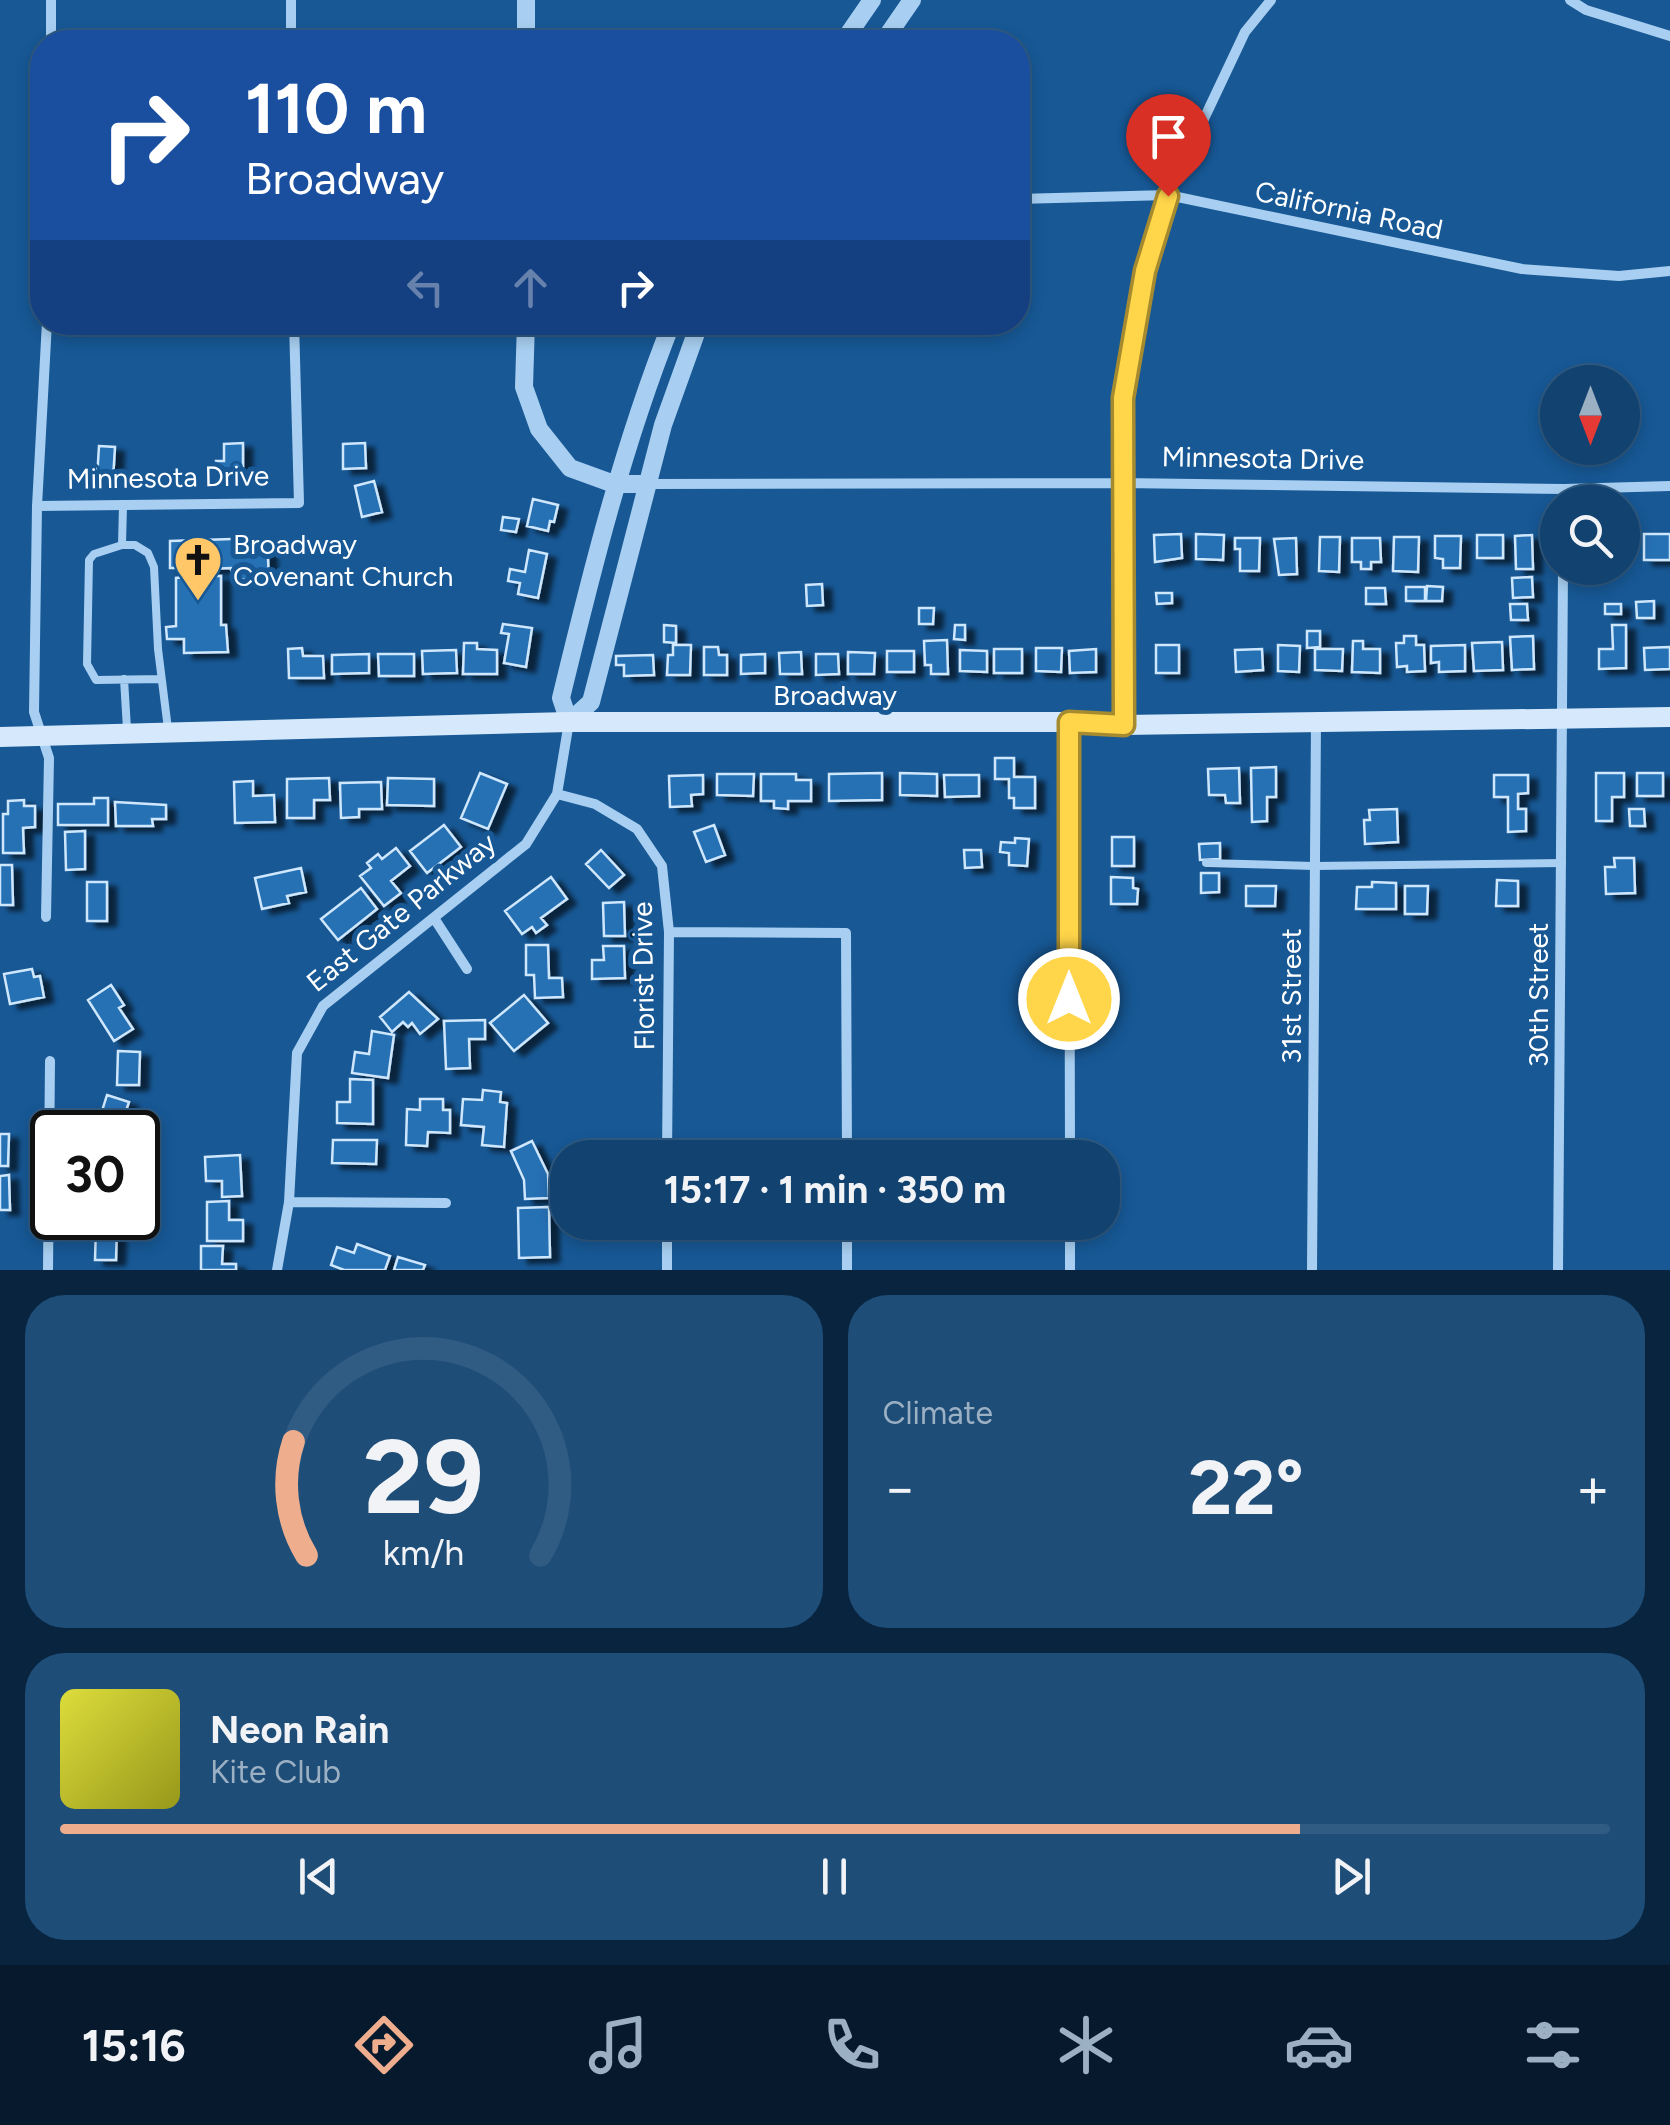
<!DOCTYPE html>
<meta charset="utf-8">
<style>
body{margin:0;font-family:Figtree,sans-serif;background:#1e4d78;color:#f1f3f6;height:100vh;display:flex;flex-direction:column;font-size:38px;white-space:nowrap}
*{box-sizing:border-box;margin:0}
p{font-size:32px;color:#9cb0c3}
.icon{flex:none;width:55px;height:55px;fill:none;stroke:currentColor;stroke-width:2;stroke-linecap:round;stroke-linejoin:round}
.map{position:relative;height:1270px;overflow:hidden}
.sheet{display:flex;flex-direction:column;gap:25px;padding:25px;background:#09243e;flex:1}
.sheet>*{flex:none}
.top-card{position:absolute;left:30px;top:30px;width:1000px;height:305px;border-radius:40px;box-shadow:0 5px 15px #0003,0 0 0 2px #305b83;background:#1a4fa0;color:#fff;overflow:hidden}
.needle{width:65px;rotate:180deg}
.fabs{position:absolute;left:1540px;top:365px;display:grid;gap:20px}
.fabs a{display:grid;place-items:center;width:100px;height:100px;border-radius:50%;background:#114270;box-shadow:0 5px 15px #0003,0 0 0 2px #305b83;font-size:50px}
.speed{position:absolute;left:30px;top:1110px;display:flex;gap:20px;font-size:50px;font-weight:700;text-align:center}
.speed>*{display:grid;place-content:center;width:130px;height:130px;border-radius:50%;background:#114270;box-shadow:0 5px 15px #0003,0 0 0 2px #305b83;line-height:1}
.speed .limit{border:5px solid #111;border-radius:15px;background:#fff;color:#111}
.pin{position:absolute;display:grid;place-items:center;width:85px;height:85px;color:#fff;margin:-102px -42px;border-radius:50% 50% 50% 0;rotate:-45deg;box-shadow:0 0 10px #0007}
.pin .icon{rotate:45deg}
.me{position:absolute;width:110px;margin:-55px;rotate:0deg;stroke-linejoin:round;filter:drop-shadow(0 0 8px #0008)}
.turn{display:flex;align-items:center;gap:35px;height:210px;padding:0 50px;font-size:45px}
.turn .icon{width:130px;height:130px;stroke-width:2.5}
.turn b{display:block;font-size:70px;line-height:85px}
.lanes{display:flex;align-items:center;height:95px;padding:0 50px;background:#0003;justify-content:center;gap:50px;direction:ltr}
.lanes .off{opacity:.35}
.big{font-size:75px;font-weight:700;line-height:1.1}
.sheet .widget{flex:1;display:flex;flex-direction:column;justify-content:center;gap:15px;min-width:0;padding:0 35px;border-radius:40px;background:#1e4d78}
.sheet .dial{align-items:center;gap:0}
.dial svg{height:260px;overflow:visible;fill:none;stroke:#305b83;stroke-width:7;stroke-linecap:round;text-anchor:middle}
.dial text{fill:#f1f3f6;stroke:none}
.song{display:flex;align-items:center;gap:30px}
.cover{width:120px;height:120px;border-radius:15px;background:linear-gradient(135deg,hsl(60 70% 55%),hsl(60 70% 35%))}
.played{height:10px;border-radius:5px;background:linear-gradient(90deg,#eead8d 80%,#305b83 80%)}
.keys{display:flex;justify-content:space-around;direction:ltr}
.heat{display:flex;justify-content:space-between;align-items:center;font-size:55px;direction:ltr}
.sheet .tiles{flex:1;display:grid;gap:25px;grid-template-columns:1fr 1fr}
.widget:last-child{grid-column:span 2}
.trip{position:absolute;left:550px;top:1140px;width:570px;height:100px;border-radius:40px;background:#114270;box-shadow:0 5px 15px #0003,0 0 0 2px #305b83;font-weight:700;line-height:100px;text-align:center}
.dock{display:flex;height:160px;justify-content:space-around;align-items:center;background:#071a2d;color:#9cb0c3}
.dock .icon{width:70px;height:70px}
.dock .on{color:#eead8d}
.dock b{font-size:45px;color:#f1f3f6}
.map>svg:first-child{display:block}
.building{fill:#2570b4;stroke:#cfe7fc;stroke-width:2.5;filter:url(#shadow)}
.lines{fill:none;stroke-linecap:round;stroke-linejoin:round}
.service{stroke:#a8cff1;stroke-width:8}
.minor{stroke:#a8cff1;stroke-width:10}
.tertiary{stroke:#a8cff1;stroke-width:18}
.secondary{stroke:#d6e9fc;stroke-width:20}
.route-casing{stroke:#a68a30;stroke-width:25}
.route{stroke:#ffd54a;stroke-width:18}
.labels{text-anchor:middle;stroke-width:10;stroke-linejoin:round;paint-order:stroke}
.street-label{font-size:28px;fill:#fff;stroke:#175895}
.poi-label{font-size:28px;fill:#fff;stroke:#175895;text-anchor:start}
</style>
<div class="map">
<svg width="1670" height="1270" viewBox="0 0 1670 1270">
<defs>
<filter id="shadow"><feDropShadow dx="9" dy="5" stdDeviation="2.5" flood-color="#0009"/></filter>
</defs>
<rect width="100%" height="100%" fill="#175895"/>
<path class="building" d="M243,443V477H217L216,461H224V444Z
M365,443L366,468L343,469V444Z
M99,446L115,447L113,479H97Z
M374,481L382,512L362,517L355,486Z
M533,499L558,505L554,522L550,521L548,531L527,526Z
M503,517L519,519L516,532L501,530Z
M1181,534L1182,558L1155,562L1154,535Z
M1196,534L1224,535L1223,560L1196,559Z
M1644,534H1670V560H1644Z
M1477,535H1503V558H1477Z
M1532,535L1533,569H1516L1515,536Z
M1435,536H1461L1460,568H1443V559L1435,558Z
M1320,537H1340L1339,572L1319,571Z
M1394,537H1419L1418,572L1393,571Z
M267,538L269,579L232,580L231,568L209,569L210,576H221V625H226L228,652L184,653V639H167L166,627L176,626V578L195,576V568H170V541Z
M1235,538H1260L1259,571H1240V549H1235Z
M1296,538L1297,574L1279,575L1274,539Z
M1352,538H1380L1381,562H1371V569H1361V562H1352Z
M529,550L547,554L538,598L518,594L520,583L508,581L510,569L525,572Z
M1532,577L1533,597L1513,598L1512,578Z
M822,584L823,605L807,606L806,585Z
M1427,586L1443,587L1442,601H1426Z
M1406,587H1425V601H1406Z
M1366,588H1385L1386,604H1366Z
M1156,593H1172V603L1157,604Z
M1654,601V618H1637L1636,602Z
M1510,604H1527L1528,620H1511Z
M1605,604H1621V614H1605Z
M919,608H934L933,624H919Z
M503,624L532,628L526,667L504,663L509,634L501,633Z
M664,625L676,626V643L664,642Z
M955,625H965V640L954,639Z
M1612,625H1626V668L1599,669V649H1613Z
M1307,631H1320V647L1307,648Z
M1404,636H1416V645H1424L1425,671L1407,672V666L1397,667L1396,643H1404Z
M1533,636L1534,669L1512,670L1510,637Z
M947,640L948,674H931V665H925L924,641Z
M1353,641H1363V649H1380V673L1352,672Z
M1502,642L1503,670L1474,671L1472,643Z
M464,643H477V649L497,650V674H463Z
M673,645H691L690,675H667L668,655H673Z
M1156,645H1179V673H1156Z
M1278,645L1300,646L1299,672L1278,671Z
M1465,645V671L1439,672V662L1431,663V646Z
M704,647H718L719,655H727V675H704Z
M1670,647V669L1645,670L1644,648Z
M302,648L303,656H323L324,678H289L288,649Z
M1036,648H1062L1061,672L1036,671Z
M994,649H1022V673H994Z
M1096,649V672L1070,673L1069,651Z
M1262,649L1263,670L1236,672L1235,650Z
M1315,649H1343L1342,671L1315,670Z
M456,650L457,673L423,674L422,651Z
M960,650L987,651V672L960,671Z
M887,651H914V672H887Z
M801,652L802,674H780L779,653Z
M848,652L875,653L874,674H848Z
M369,654V673L332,674V655Z
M378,654H414V676H379Z
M765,654V673L741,674V655Z
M816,654H838L839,674L816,675Z
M653,655L654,675L624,676V665H616V656Z
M995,758H1014V777H1035V808H1014V798H1009V779H995Z
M1276,767V797H1267V821L1252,822L1251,768Z
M1239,768L1240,803H1226L1225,795H1209L1208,769Z
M480,773L507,784L488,829L461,818Z
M882,773V800L829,801V774Z
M900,773L937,774V796L900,795Z
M1596,773H1624V797H1612V821H1596Z
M1637,773H1663V796H1637Z
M717,774H754L753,796L717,795Z
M761,774H796V780H811V801H788V809L774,808V801H761Z
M703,775V794L691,795L692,806L670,807L669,776Z
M944,775H979V796L945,797Z
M1494,775H1528V793L1518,794V809H1526V831L1508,832V797H1494Z
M329,778L330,800H314V818H287V779Z
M388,778L434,779V806L387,805Z
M253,781V796L274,795L275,822L235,823L234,782Z
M381,782L382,809H359V817L341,818L340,783Z
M94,798H108V825H58V804H94Z
M24,800V806H35V827L23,828L24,853H3V814H8V801Z
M115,802L166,805V819H152L153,826H116Z
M1397,809L1398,842L1365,844L1364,820H1370L1369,810Z
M1629,809H1644L1645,826H1630Z
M444,825L461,847L427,873L410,851Z
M714,825L725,855L706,862L694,832Z
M85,831V869L66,870L65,832Z
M1112,837H1134V866H1112Z
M1015,838L1029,839L1027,866L1009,865V853L1000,852L1001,842L1015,843Z
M1220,843V859L1200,860L1199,844Z
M396,848L410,866L391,881L401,893L384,906L360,876L371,868L367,863L378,854L382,859Z
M601,850L624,875L609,888L586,864Z
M964,850H981L982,867L965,868Z
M1614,858H1634L1635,893L1606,894L1605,867H1615Z
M0,865H12L13,905H0Z
M301,868L306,892L287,896L289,903L262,909L255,878Z
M1201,873H1219V892L1201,893Z
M551,877L567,899L541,918L547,925L536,933L532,927L522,934L505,911Z
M1111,877L1133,878V888L1138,889L1137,904H1111Z
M1497,880L1518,881V906H1496Z
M87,882H107V921H87Z
M1372,882L1396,883V909H1356L1357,887H1372Z
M1246,886H1276L1275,906H1246Z
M1405,886H1428L1427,914H1405Z
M361,888L377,909L338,940L321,919Z
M624,902L625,936H604L603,903Z
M526,945H548L549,978H562L563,997L535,998L534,975H526Z
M603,946H624L625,978L592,979V960H604Z
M32,969L34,977L40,976L44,997L10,1004L4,974Z
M111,985L124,1005L119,1008L133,1029L114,1041L88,1000Z
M409,992L438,1019L420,1034L412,1023L408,1027L403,1022L392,1032L380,1017Z
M524,995L548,1023L514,1051L490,1023Z
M485,1020V1039H469L470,1068L446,1069L444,1021Z
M372,1031L394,1035L388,1078L352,1073L355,1052L369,1054Z
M118,1051L140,1052L139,1085H117Z
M350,1079L373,1080V1124L337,1123V1102H350Z
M483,1090L501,1092L500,1102L507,1103L504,1147L482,1145L484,1127L461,1125L463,1099L482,1100Z
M107,1095L129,1102L119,1132L97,1127Z
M420,1099H443V1110H450V1133L428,1132L427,1146L406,1145L407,1109L420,1110Z
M0,1134H9L8,1166H0Z
M333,1140H377L376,1164L332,1163Z
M532,1141L548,1174L549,1198L525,1199L524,1180L511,1151Z
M240,1155L242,1196L222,1197V1181H206L205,1157Z
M9,1175L10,1210H0V1176Z
M229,1201V1220H243V1241H207V1202Z
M549,1207L550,1257L519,1258L518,1208Z
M96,1226L117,1227L116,1260H95Z
M357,1244L390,1256L385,1270H344L331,1265L337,1247L354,1253Z
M201,1246H223L222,1264H236V1270H201Z
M398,1257L425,1265L423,1270H394Z"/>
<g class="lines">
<path class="service" d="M122,545L123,505
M124,679L127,729
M161,679L96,680L87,664L89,560L94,554L122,545H135L148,553L154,567L158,649L168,729
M1206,863L1314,866L1562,863"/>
<path class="minor" d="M291,0V42
M1570,0L1586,10L1670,36
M51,42V0
M1018,199L1168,195L1522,269L1619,276L1670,271
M647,484L1121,483L1564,489L1670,486
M37,506L299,503L294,322
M1069,722L1070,1158
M1124,724L1123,398L1145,271L1168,195L1245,32L1271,0
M557,794L595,804L637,829L662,866L669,932L667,1158
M46,917L49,758L34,712L37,506L47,322
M434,918L467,969
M669,932L846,933L847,1158
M289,1202L446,1203
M847,1222V1270
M1070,1222V1270
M48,1270L50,1061
M277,1270L289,1202L297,1053L323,1006L526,844L557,794L569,722
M667,1270V1222
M1312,1270L1316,721
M1558,1270L1563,568"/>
<path class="tertiary" d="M526,0V42
M843,42L872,0
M883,42L912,0
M526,322L524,387L539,429L570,468L614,484H647
M672,322C623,445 592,570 561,698L569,722L591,702L663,425L700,322"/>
<path class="secondary" d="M0,737L569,722H1069L1124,725L1670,717"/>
</g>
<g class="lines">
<g class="route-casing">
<path id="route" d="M1069,999V722L1124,725L1123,398L1145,271L1168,196"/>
</g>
<use href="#route" class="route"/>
</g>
<defs>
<g id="church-pin" transform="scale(2.5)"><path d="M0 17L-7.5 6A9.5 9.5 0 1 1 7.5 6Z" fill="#ffc768" stroke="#175895"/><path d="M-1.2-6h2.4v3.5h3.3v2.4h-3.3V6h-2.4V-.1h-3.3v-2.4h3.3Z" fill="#111"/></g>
</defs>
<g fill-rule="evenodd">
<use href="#church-pin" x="198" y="560"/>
</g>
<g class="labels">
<g class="street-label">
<text transform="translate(1349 210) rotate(12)" y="10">California Road</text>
<text transform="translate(1263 458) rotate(1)" y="10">Minnesota Drive</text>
<text transform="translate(168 477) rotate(-1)" y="10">Minnesota Drive</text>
<text x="835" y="705">Broadway</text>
<text transform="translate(401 912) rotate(-39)" y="10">East Gate Parkway</text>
<text transform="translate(643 976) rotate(-91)" y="10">Florist Drive</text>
<text transform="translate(1538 995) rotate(-90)" y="10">30th Street</text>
<text transform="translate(1291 996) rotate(-90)" y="10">31st Street</text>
</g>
<g class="poi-label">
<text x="233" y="554">Broadway<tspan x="233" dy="32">Covenant Church</tspan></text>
</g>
</g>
</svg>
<div class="fabs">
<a><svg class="needle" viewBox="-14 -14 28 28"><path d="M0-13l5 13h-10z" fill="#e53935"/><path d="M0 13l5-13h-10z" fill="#9cb0c3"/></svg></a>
<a><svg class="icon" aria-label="search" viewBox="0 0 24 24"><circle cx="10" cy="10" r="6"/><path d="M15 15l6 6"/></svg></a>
</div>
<div class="speed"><div class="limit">30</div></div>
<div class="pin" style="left:1168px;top:196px;background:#d93025"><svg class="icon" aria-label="arrive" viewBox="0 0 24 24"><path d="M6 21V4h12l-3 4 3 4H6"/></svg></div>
<svg class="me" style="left:1069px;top:999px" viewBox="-20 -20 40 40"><circle r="17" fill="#ffd54a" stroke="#fff" stroke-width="3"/><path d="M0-11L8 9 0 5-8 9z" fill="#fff"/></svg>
<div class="trip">15:17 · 1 min · 350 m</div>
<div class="top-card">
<div class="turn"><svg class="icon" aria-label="right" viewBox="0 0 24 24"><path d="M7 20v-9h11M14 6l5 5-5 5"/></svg><div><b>110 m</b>Broadway</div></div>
<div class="lanes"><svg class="icon off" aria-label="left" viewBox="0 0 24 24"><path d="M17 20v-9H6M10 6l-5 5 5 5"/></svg><svg class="icon off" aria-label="ahead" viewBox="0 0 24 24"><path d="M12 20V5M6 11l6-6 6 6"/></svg><svg class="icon" aria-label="right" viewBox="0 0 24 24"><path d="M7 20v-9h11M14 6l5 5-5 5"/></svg></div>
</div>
</div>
<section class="sheet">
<div class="tiles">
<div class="widget dial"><svg viewBox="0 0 100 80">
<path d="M14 69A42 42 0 1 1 86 69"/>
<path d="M14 69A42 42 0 0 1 10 34" stroke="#eead8d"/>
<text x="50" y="56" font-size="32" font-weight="700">29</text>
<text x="50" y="72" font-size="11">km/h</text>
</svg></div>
<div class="widget"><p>Climate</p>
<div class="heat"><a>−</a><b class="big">22°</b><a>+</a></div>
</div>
<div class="widget">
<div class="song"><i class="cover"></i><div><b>Neon Rain</b><p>Kite Club</p></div></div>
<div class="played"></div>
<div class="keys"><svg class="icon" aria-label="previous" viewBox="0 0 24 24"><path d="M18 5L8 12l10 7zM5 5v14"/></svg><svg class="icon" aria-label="pause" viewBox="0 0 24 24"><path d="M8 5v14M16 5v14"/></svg><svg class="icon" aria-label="next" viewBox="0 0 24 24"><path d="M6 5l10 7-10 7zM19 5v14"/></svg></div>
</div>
</div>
</section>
<nav class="dock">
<b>15:16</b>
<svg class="icon on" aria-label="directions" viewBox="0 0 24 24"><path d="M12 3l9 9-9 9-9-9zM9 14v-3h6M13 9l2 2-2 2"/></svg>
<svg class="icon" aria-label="music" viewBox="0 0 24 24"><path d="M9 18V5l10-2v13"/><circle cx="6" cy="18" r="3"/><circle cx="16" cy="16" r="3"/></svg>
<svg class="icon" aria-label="phone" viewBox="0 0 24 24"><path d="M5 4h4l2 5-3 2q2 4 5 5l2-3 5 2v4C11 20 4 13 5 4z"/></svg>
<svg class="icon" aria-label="climate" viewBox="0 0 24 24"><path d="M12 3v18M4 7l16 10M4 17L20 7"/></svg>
<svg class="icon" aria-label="car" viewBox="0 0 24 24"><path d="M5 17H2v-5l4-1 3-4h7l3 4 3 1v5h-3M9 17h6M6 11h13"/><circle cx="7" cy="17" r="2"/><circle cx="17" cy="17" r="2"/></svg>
<svg class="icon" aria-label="filters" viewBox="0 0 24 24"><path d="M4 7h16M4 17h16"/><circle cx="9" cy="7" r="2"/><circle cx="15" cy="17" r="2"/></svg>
</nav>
